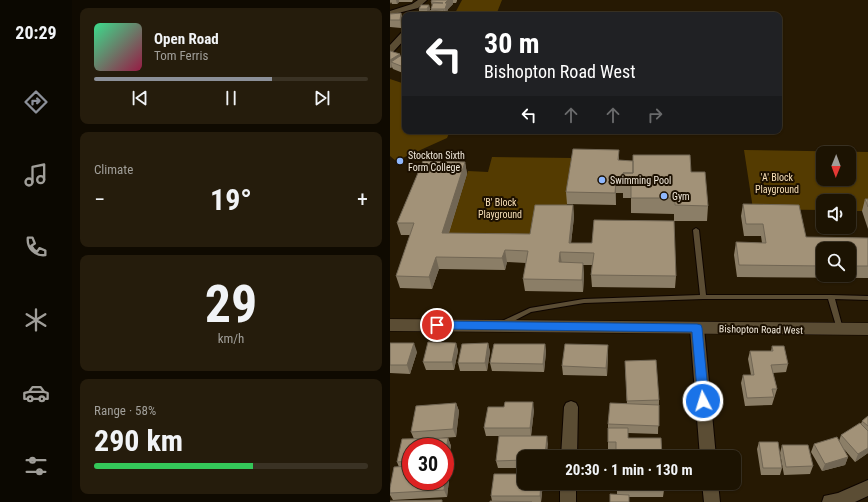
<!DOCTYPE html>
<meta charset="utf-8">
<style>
body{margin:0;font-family:"Roboto Condensed",sans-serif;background:#251c0c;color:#f1f3f6;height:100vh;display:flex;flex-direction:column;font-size:15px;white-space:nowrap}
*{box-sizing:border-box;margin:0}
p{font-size:13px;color:#a09e99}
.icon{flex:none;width:22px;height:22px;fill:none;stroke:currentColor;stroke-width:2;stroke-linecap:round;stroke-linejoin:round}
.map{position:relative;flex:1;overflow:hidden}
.side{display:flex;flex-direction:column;gap:8px;padding:8px;background:#0f0a01;width:318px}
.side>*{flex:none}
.hud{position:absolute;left:12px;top:12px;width:380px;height:122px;border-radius:8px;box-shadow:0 1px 3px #0004,0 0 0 1px #3a3224;background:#202124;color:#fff;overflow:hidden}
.needle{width:26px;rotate:181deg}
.controls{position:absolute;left:426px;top:146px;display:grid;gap:8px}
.controls a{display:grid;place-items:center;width:40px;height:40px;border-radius:8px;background:#1c1302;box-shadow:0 1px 3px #0004,0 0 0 1px #3a3224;font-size:20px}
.speed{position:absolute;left:12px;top:438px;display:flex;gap:8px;font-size:20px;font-weight:700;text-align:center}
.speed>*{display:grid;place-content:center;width:52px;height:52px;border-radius:50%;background:#1c1302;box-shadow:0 1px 3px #0004,0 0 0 1px #3a3224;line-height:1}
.speed .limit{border:6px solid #d22;background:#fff;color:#111}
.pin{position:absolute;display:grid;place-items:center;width:34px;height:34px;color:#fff;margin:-17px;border:2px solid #fff;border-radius:50%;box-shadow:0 1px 4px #0007}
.me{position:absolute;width:44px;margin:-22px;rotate:355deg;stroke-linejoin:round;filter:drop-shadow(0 0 3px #0008)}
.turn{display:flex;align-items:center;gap:14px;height:84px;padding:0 16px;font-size:18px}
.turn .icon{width:52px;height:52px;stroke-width:2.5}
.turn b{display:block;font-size:28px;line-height:34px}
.lanes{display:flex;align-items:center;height:38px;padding:0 16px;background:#0003;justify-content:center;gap:20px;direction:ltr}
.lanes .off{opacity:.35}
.big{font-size:30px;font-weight:700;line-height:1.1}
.side .widget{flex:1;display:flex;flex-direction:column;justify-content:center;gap:6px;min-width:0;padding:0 14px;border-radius:8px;background:#251c0c}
.side .dial{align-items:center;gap:0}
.dial b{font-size:52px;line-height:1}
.song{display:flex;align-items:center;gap:12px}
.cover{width:48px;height:48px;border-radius:6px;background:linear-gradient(135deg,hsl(150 70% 55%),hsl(340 70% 35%))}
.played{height:4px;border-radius:2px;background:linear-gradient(90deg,#8c9099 65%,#3a3224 65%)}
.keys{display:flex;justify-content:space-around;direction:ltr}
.heat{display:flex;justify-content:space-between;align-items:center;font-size:22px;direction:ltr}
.charge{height:6px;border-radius:3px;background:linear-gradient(90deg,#34c759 58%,#3a3224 0)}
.trip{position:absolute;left:127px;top:450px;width:224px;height:40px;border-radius:8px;background:#1c1302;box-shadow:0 1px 3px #0004,0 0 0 1px #3a3224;font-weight:700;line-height:40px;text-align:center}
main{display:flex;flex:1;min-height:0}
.menu{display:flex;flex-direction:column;width:72px;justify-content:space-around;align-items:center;background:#0b0801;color:#a09e99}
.menu .icon{width:28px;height:28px}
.menu .current{color:#8c9099}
.menu b{font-size:18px;color:#f1f3f6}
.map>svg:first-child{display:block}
.green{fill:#543b01;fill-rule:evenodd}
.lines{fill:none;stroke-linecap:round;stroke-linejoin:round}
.service-casing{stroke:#0e0500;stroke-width:2}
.minor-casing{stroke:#0e0500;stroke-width:2}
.tertiary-casing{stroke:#0e0500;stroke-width:1}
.service{fill:#5b4d34;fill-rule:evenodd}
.minor{fill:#5b4d34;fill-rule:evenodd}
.tertiary{fill:#5b4d34;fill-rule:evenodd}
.wall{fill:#8b7e67;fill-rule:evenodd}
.shaded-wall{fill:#716654}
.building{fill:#a29278;stroke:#716654}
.route{fill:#1a73e8;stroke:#114b97}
.poi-dot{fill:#90b8fd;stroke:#1c1000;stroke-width:1.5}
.labels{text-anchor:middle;stroke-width:4;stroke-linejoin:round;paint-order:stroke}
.poi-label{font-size:10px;fill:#f0e8da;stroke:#1c1000;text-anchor:start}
.park-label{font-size:10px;fill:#f7dfb7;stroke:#1c1000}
.street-label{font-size:10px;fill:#f0e8da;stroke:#1c1000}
</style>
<main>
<nav class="menu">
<b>20:29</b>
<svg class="icon current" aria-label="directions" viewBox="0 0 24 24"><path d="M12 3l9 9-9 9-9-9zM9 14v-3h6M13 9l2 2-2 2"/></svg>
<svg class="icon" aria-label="music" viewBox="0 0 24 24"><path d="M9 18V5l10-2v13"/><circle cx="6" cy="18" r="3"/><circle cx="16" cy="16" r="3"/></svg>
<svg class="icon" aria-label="phone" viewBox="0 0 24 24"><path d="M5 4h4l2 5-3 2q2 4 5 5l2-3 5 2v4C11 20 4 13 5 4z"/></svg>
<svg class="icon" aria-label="climate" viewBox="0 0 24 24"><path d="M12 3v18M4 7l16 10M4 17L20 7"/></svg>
<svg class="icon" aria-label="car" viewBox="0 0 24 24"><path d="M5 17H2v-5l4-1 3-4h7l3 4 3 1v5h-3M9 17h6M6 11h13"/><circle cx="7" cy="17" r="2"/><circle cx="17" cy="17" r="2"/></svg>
<svg class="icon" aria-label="filters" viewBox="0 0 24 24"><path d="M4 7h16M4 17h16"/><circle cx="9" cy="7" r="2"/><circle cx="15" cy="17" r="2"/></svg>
</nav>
<section class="side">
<div class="widget">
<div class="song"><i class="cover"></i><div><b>Open Road</b><p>Tom Ferris</p></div></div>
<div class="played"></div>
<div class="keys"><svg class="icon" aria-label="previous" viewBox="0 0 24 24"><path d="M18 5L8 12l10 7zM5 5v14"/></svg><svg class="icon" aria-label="pause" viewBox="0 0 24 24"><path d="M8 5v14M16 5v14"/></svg><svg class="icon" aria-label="next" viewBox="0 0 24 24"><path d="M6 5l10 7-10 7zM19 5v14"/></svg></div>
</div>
<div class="widget"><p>Climate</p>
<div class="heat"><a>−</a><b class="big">19°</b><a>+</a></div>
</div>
<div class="widget dial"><b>29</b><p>km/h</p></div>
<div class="widget"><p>Range · 58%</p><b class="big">290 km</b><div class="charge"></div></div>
</section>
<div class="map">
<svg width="478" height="502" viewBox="0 0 478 502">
<rect width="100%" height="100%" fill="#261903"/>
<path class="green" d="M72,0H112L106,15H64Z
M0,79L15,84V131H60L57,138L6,161L0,156Z
M354,150L478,152V211H459V201H433V210L363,209ZM433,153H459V179H433Z
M102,157L184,158L175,217L142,246L55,245L78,171L98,172Z"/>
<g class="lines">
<g class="service-casing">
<path id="service" d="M306,228L309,230L316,295H441L478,296V300L445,299L453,329L452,331L450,332L448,331L447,329L438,299H313L194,303L141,312L116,325H112L111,323L112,321L140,308L194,299L310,295L303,230Z"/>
</g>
<g class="minor-casing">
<path id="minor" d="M28,0H37L28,8L0,15V11L22,4Z
M12,32H15V39L3,52L0,53V45Z
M307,323L312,324L314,328L326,457H310L300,328L302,324Z
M181,401L186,403L188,407L187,457H171L174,407L176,403Z
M478,480V496L465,502H432L434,496L448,493Z
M170,483H186V502H170Z
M312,483H328L330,502H314Z"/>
</g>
<g class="tertiary-casing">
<path id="tertiary" d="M0,319L478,323V335L0,331Z"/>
</g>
<use href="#service" class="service"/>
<use href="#minor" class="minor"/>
<use href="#tertiary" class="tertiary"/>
</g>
<path class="wall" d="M0,0H23L22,2H9L7,4H2L1,2L0,4Z
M42,0H67V1L66,3H63V4L58,9L56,15H37V13H29V9L39,5L40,9L39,11L41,10L42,6L41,2Z
M11,13L13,21L11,28L0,27V14Z
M0,51L10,54V56L15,57V72L13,73L3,69L2,67L0,68Z
M229,150V160L301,172L318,206L317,221H284V214L241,213V198H233V193H226V205L177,204L176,192Z
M75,162L77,174L59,233L140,234L183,205L184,217L181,243L286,276L285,288L202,287L201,275L202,265H193L194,275L193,292L135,291L133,279L136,263L117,262L115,270L49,269L42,289L10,288L6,276L20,235H11L7,223Z
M475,199H478V229L472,211Z
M353,204L416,237L478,238V278L347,277L344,255L346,242L372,243L371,236H354L351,216ZM433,249H459V275H433Z
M0,343L27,352L20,374L0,373Z
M66,343L68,351L64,370H36L33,362Z
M98,343L100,352L97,371H70L68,363Z
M155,344L156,352L154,372L102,371L100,363Z
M382,346L398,364L396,372L383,373L387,389L382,405L355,406L351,383L353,375H361L358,359L360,351H381Z
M218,354L217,376L173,375L172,366Z
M235,361L269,400L268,434L238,433L226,450H218V424L237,404Z
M66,403L69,411L66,437L51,438H58L61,446L57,464L60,472L57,497L3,500L0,495V488L9,467L7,462L24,439L21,432ZM21,447H55V481H21Z
M144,410L141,436H96L94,428Z
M478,416V453L465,462L454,449L458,457L455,465L432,471L421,452L424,444L449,441L451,435L471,424L472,421Z
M369,442L392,468L390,475H371L367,449Z
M158,444L134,457V468H108L106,461Z
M392,445L423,466L420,474L394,475L390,453Z
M153,483L151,502H100L102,501L101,496Z
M227,483L274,490L273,497H239L227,494Z"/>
<path class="shaded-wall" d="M6,0H9V2L7,4Z
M58,0H63V4L58,9L56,15L55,9V3Z
M39,5L40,9L38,13L37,9Z
M11,13L13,21L11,28L10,20Z
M10,54L12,61L1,62L2,67L1,68L0,60Z
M15,63V72L13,73L11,66Z
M75,162L77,174L55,245L52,233Z
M226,182V205L225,193Z
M183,205L184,217L180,252L179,243Z
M115,250L117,262L115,270L112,258Z
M170,252L172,264L169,262Z
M46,257L49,269L42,289L39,277Z
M193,263L194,275L193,292L192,280Z
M24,343L27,352L20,374L17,365Z
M66,343L68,351L64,370L62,362Z
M98,343L100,352L97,371L95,363Z
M155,344L156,352L154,372L153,364Z
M218,345V354L217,376L216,368Z
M143,402L144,410L141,436L140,428Z
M66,403L69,411L66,437L63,429Z
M157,436L158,444L157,457H155Z
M58,438L61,446L57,464L60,472L57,497L54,490L57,468L55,463V455Z
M478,448V453L465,462L468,454Z
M458,457L455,465L432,471L435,464Z
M151,483H153L151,502L150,496Z"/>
<path class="building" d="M42,0H58L55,3H57L55,9H41L43,3H53L41,2Z
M31,5H39L37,9H29Z
M54,10L53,15H40V13H37V11Z
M11,13L10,20H0V14Z
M0,51L10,54L0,60Z
M10,56L15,57V63L11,66L1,62Z
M183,149L229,150L228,160L243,161V173H233V182H226L225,193L176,192Z
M243,155H300L301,172H315L318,206L285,205V198H241V183H233V173H243Z
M33,161L75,162L52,233L140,234L145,205H183L179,243H202L204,220L284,221L286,276L201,275L204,253L170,252L169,262L193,263L192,280L133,279L138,251L115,250L112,258L46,257L39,277L6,276L24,223H7Z
M475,199H478V207Z
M353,204L409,205L416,237L478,238V266H459V249H433V266L349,265L346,242L376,243L373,224H356Z
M38,342L66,343L62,362H33Z
M0,343H24L17,365H0Z
M98,343L95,363H68L72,344Z
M104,344H155L153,364L100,363Z
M175,344L218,345L216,368L172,366Z
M382,346H394L398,364L381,365L387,389H382L384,397L357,398L353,375H364L360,351H383Z
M266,360L269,400L237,401L235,361Z
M115,402H143L140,428H94L98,407H114Z
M66,403L63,429L21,432L26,406Z
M220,403L269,405V426L218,424Z
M478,416V426L472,421Z
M470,423L478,431V448L468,454L451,435Z
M218,428H238V438H271L272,457H226V442H218Z
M109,436H157L155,457H134V460L106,461Z
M447,437L458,457L435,464L424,444Z
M58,438L55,455V447H21V461L7,462L12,439Z
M369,442H388L392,468H373Z
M392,445H418L423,466L396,467Z
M55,464H57L55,481Z
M21,466V481H55L54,490L0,493V488L4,467Z
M104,474H134V483H151L150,496H101Z
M227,483H273L274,490H227Z
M220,494L239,495V502H220Z
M52,500V502H0V501Z
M100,501L142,502H100Z"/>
<path class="route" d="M47,321L307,324L311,325L312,328L319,401L317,404L313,406L309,404L308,401L302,332L47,329L43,328L42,325L43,323Z"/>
<g class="poi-dot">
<circle cx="10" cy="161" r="4"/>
<circle cx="212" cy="180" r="4"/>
<circle cx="274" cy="196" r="4"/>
</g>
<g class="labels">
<g class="poi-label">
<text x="18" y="159">Stockton Sixth<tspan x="18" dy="12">Form College</tspan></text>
<text x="220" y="184">Swimming Pool</text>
<text x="282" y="200">Gym</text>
</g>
<g class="park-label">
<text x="387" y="181">'A' Block<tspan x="387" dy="12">Playground</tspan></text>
<text x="110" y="206">'B' Block<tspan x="110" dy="12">Playground</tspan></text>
</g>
<g class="street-label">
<text transform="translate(371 329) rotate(1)" y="4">Bishopton Road West</text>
</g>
</g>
</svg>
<div class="controls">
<a><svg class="needle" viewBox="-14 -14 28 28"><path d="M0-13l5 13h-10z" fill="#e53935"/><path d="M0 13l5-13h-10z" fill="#a09e99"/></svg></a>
<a><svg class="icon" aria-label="sound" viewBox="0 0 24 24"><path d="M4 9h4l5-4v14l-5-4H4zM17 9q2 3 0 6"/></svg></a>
<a><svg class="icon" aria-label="search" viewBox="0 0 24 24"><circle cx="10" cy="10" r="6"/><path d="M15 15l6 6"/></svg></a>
</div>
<div class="speed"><div class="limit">30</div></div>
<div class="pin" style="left:47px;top:325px;background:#d93025"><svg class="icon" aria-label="arrive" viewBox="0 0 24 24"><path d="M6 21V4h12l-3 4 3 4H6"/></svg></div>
<svg class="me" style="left:313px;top:401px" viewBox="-20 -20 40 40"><circle r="17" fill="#1a73e8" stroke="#fff" stroke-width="3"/><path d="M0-11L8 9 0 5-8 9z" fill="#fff"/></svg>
<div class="trip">20:30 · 1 min · 130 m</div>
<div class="hud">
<div class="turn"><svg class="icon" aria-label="left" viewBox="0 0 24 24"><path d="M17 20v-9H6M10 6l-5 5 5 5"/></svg><div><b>30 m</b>Bishopton Road West</div></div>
<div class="lanes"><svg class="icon" aria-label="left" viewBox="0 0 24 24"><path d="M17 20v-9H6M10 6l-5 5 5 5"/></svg><svg class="icon off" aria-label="ahead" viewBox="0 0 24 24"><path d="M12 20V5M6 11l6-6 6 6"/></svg><svg class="icon off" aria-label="ahead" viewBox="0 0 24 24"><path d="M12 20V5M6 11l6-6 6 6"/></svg><svg class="icon off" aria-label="right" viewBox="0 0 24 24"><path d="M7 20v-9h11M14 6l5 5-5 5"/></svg></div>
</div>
</div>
</main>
